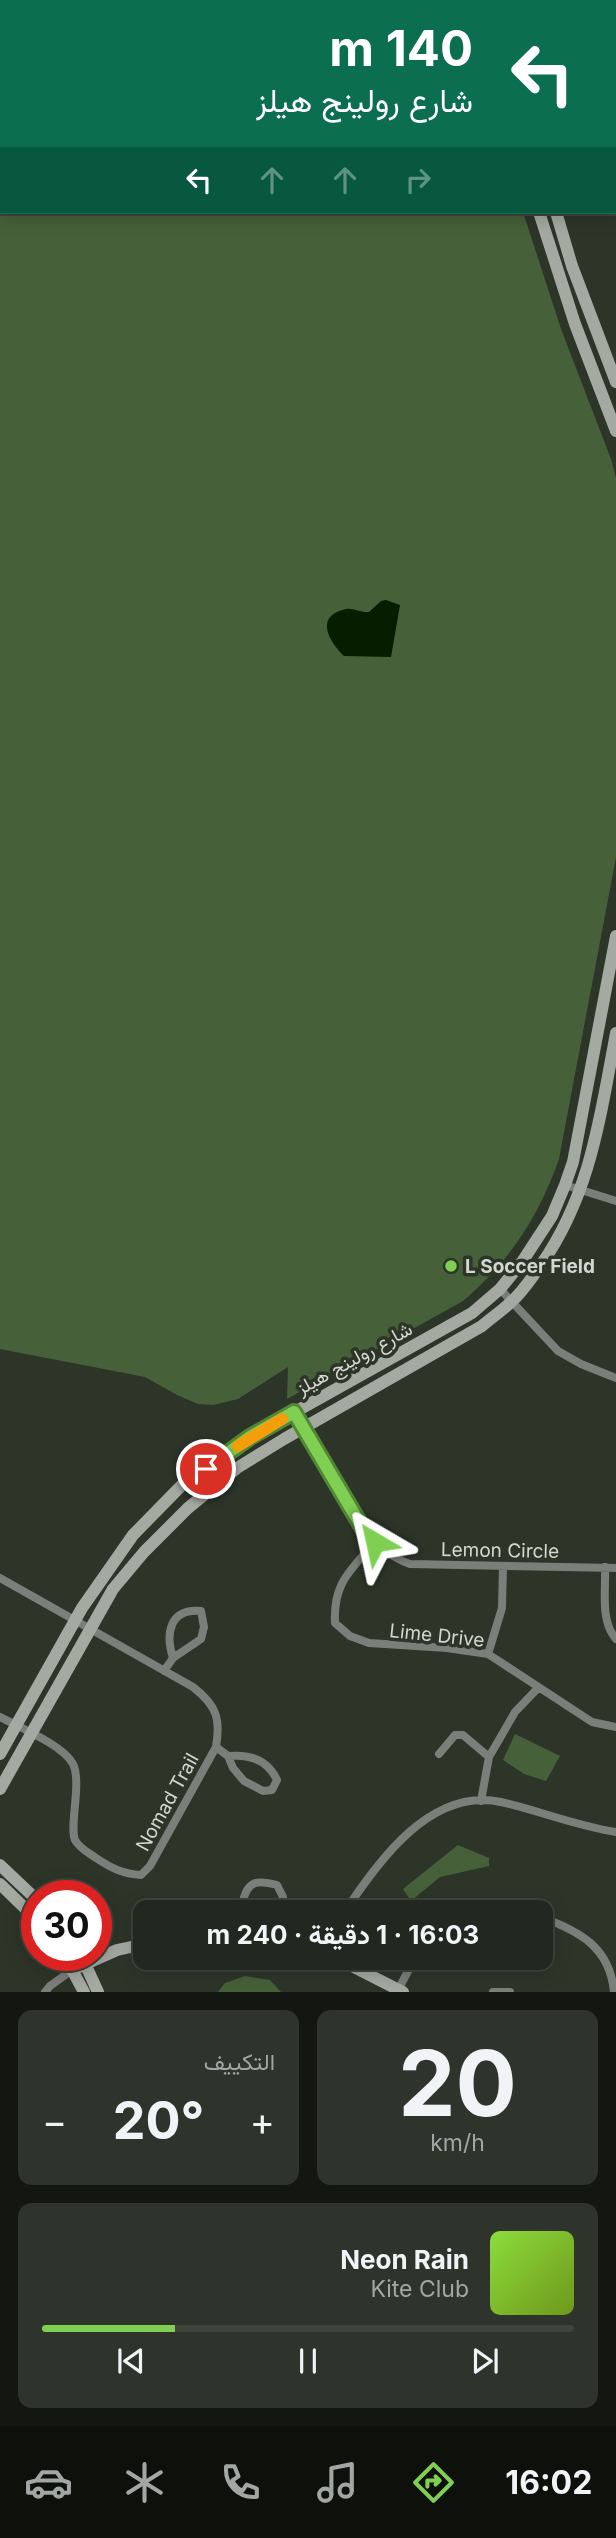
<!DOCTYPE html>
<html lang="ar">
<meta charset="utf-8">
<style>
body{margin:0;font-family:Inter,Vazirmatn,sans-serif;background:#2e342c;color:#f1f3f6;direction:rtl;height:100vh;display:flex;flex-direction:column;font-size:26px;white-space:nowrap}
*{box-sizing:border-box;margin:0}
p{font-size:23px;color:#a2a6a4}
.icon{flex:none;width:38px;height:38px;fill:none;stroke:currentColor;stroke-width:2;stroke-linecap:round;stroke-linejoin:round}
.map{position:relative;height:1992px;overflow:hidden;direction:ltr}
.details{display:flex;flex-direction:column;gap:18px;padding:18px;background:#131611;flex:1}
.details>*{flex:none}
.guide{position:absolute;left:0px;top:0px;width:616px;height:214px;box-shadow:0 4px 18px #0003,0 0 0 2px #3f443d;direction:rtl;background:#0b6e4f;color:#fff;overflow:hidden}
.speed{position:absolute;left:21px;top:1880px;display:flex;gap:14px;font-size:35px;font-weight:700;text-align:center}
.speed>*{display:grid;place-content:center;width:91px;height:91px;border-radius:50%;background:#22281f;box-shadow:0 4px 18px #0003,0 0 0 2px #3f443d;line-height:1}
.speed .limit{border:10px solid #d22;background:#fff;color:#111}
.pin{position:absolute;display:grid;place-items:center;width:60px;height:60px;color:#fff;margin:-30px;border:4px solid #fff;border-radius:50%;box-shadow:0 2px 7px #0007}
.me{position:absolute;width:77px;margin:-38px;rotate:324deg;stroke-linejoin:round;filter:drop-shadow(0 0 5px #0008)}
.turn{display:flex;align-items:center;gap:24px;height:147px;padding:0 28px;font-size:32px}
.turn .icon{width:91px;height:91px;stroke-width:2.5}
.turn b{display:block;font-size:49px;line-height:60px}
.lanes{display:flex;align-items:center;height:66px;padding:0 28px;background:#0003;justify-content:center;gap:35px;direction:ltr}
.lanes .off{opacity:.35}
.big{font-size:52px;font-weight:700;line-height:1.1}
.details .tile{flex:1;display:flex;flex-direction:column;justify-content:center;gap:10px;min-width:0;padding:0 24px;border-radius:14px;background:#2e342c}
.details .dial{align-items:center;gap:0}
.dial b{font-size:91px;line-height:1}
.song{display:flex;align-items:center;gap:21px}
.cover{width:84px;height:84px;border-radius:10px;background:linear-gradient(135deg,hsl(90 70% 55%),hsl(80 70% 35%))}
.played{height:7px;border-radius:4px;background:linear-gradient(90deg,#7fd052 25%,#3f443d 25%)}
.keys{display:flex;justify-content:space-around;direction:ltr}
.heat{display:flex;justify-content:space-between;align-items:center;font-size:38px;direction:ltr}
.details .tiles{flex:1;display:grid;gap:18px;grid-template-columns:1fr 1fr}
.tile:last-child{grid-column:span 2}
.trip{position:absolute;left:133px;top:1900px;width:420px;height:70px;border-radius:14px;background:#22281f;box-shadow:0 4px 18px #0003,0 0 0 2px #3f443d;font-weight:700;line-height:70px;text-align:center;direction:rtl}
.tabs{display:flex;height:112px;justify-content:space-around;align-items:center;background:#0e100c;color:#a2a6a4}
.tabs .icon{width:49px;height:49px}
.tabs .on{color:#7fd052}
.tabs b{font-size:32px;color:#f1f3f6}
.map>svg:first-child{display:block}
.green{fill:#466139}
.water{fill:#071d00}
.lines{fill:none;stroke-linecap:round;stroke-linejoin:round}
.street{stroke:#7b7f79;stroke-width:8}
.secondary{stroke:#a4aaa1;stroke-width:12}
.route-casing{stroke:#538735;stroke-width:18}
.route{stroke:#7fd052;stroke-width:12}
.slow{stroke:#f59e0b;stroke-width:12}
.poi-dot{fill:#7fd052;stroke:#2d3529;stroke-width:2.5}
.labels{text-anchor:middle;stroke-width:7;stroke-linejoin:round;paint-order:stroke}
.poi-label{font-size:19px;font-weight:bold;fill:#d2d8d0;stroke:#2d3529;text-anchor:start}
.street-label{font-size:19px;fill:#d2d8d0;stroke:#2d3529}
</style>
<div class="map">
<svg width="616" height="1992" viewBox="0 0 616 1992">
<rect width="100%" height="100%" fill="#2d3529"/>
<path class="green" d="M0,0H491L2,2V212H523L561,329L611,459L616,478V857L559,1159C539,1216 510,1261 463,1301L287,1399L288,1367L238,1399L213,1405L198,1404L177,1395L145,1377L0,1349Z
M515,1734L560,1756L546,1781L524,1774L503,1760Z
M458,1845L489,1858V1866L440,1877L411,1901L403,1889Z
M245,1976L270,1980L281,1992H218L225,1983Z"/>
<path class="water" d="M386,600L400,605L391,657L344,656C329,641 314,616 346,609C353,608 362,613 369,612L381,601Z"/>
<g class="lines">
<path class="street" d="M565,1185L616,1201
M500,1289L558,1351L581,1364L616,1378
M294,1412L362,1527C375,1545 390,1557 410,1564L616,1568
M375,1542C350,1571 333,1583 335,1623L350,1636L369,1643L447,1648L488,1654L592,1722L616,1727
M605,1567C606,1590 600,1621 616,1639
M0,1578L193,1687C216,1705 221,1718 216,1747L150,1866L141,1875C123,1874 111,1868 96,1858C89,1853 79,1848 75,1840C69,1826 82,1783 73,1764C63,1745 19,1727 0,1717
M488,1654L502,1608L503,1566
M164,1671L173,1658L201,1639L204,1627L201,1611C170,1608 165,1633 173,1658
M216,1747L228,1756L233,1768L244,1781L263,1791L272,1790L277,1780C268,1760 250,1754 228,1756
M439,1754L455,1735H463L489,1757
M481,1801L489,1757L515,1712L538,1688
M255,1913L243,1901C248,1880 258,1880 277,1885L283,1897L280,1907L268,1913
M344,1913C378,1861 431,1787 501,1802C540,1811 577,1826 616,1832
M465,1913L511,1909L525,1913
M541,1917C579,1931 610,1947 614,1992
M398,1990L415,1958
M45,1992L50,1986L72,1970
M493,1992H510"/>
<path class="secondary" d="M506,0L507,2
M525,0V2
M539,212L575,324L616,431
M556,212L572,266L616,382
M0,1754L82,1608L133,1535L183,1484L250,1437L472,1313L500,1289L522,1262L552,1216L565,1185L573,1162L616,936
M0,1789L113,1589L144,1552L188,1508L237,1468L284,1439L482,1326C491,1318 502,1311 511,1302C523,1292 532,1277 541,1265C591,1193 600,1117 616,1033
M0,1865L37,1900
M0,1884L37,1920
M64,1955L84,1992
M81,1955L98,1992
M336,1958L403,1992
M72,1970L117,1950L145,1944"/>
</g>
<g class="lines">
<g class="route-casing">
<path id="route" d="M206,1469L250,1437L294,1412L362,1527L375,1542"/>
</g>
<use href="#route" class="route"/>
<path class="slow" d="M238,1446L282,1419"/>
</g>
<circle class="poi-dot" cx="451" cy="1266" r="7"/>
<g class="labels">
<g class="poi-label">
<text x="465" y="1273">L Soccer Field</text>
</g>
<g class="street-label">
<text transform="translate(354 1358) rotate(-29)" y="7">شارع رولينج هيلز</text>
<text transform="translate(500 1550) rotate(1)" y="7">Lemon Circle</text>
<text transform="translate(437 1635) rotate(6)" y="7">Lime Drive</text>
<text transform="translate(167 1802) rotate(-61)" y="7">Nomad Trail</text>
</g>
</g>
</svg>
<div class="speed"><div class="limit">30</div></div>
<div class="pin" style="left:206px;top:1469px;background:#d93025"><svg class="icon" aria-label="arrive" viewBox="0 0 24 24"><path d="M6 21V4h12l-3 4 3 4H6"/></svg></div>
<svg class="me" style="left:375px;top:1542px" viewBox="-20 -20 40 40"><path d="M0-17L14 15 0 8-14 15z" fill="#7fd052" stroke="#fff" stroke-width="4"/></svg>
<div class="trip">16:03 · 1 دقيقة · 240 m</div>
<div class="guide">
<div class="turn"><svg class="icon" aria-label="left" viewBox="0 0 24 24"><path d="M17 20v-9H6M10 6l-5 5 5 5"/></svg><div><b>140 m</b>شارع رولينج هيلز</div></div>
<div class="lanes"><svg class="icon" aria-label="left" viewBox="0 0 24 24"><path d="M17 20v-9H6M10 6l-5 5 5 5"/></svg><svg class="icon off" aria-label="ahead" viewBox="0 0 24 24"><path d="M12 20V5M6 11l6-6 6 6"/></svg><svg class="icon off" aria-label="ahead" viewBox="0 0 24 24"><path d="M12 20V5M6 11l6-6 6 6"/></svg><svg class="icon off" aria-label="right" viewBox="0 0 24 24"><path d="M7 20v-9h11M14 6l5 5-5 5"/></svg></div>
</div>
</div>
<section class="details">
<div class="tiles">
<div class="tile dial"><b>20</b><p>km/h</p></div>
<div class="tile"><p>التكييف</p>
<div class="heat"><a>−</a><b class="big">20°</b><a>+</a></div>
</div>
<div class="tile">
<div class="song"><i class="cover"></i><div><b>Neon Rain</b><p>Kite Club</p></div></div>
<div class="played"></div>
<div class="keys"><svg class="icon" aria-label="previous" viewBox="0 0 24 24"><path d="M18 5L8 12l10 7zM5 5v14"/></svg><svg class="icon" aria-label="pause" viewBox="0 0 24 24"><path d="M8 5v14M16 5v14"/></svg><svg class="icon" aria-label="next" viewBox="0 0 24 24"><path d="M6 5l10 7-10 7zM19 5v14"/></svg></div>
</div>
</div>
</section>
<nav class="tabs">
<b>16:02</b>
<svg class="icon on" aria-label="directions" viewBox="0 0 24 24"><path d="M12 3l9 9-9 9-9-9zM9 14v-3h6M13 9l2 2-2 2"/></svg>
<svg class="icon" aria-label="music" viewBox="0 0 24 24"><path d="M9 18V5l10-2v13"/><circle cx="6" cy="18" r="3"/><circle cx="16" cy="16" r="3"/></svg>
<svg class="icon" aria-label="phone" viewBox="0 0 24 24"><path d="M5 4h4l2 5-3 2q2 4 5 5l2-3 5 2v4C11 20 4 13 5 4z"/></svg>
<svg class="icon" aria-label="climate" viewBox="0 0 24 24"><path d="M12 3v18M4 7l16 10M4 17L20 7"/></svg>
<svg class="icon" aria-label="car" viewBox="0 0 24 24"><path d="M5 17H2v-5l4-1 3-4h7l3 4 3 1v5h-3M9 17h6M6 11h13"/><circle cx="7" cy="17" r="2"/><circle cx="17" cy="17" r="2"/></svg>
</nav>
